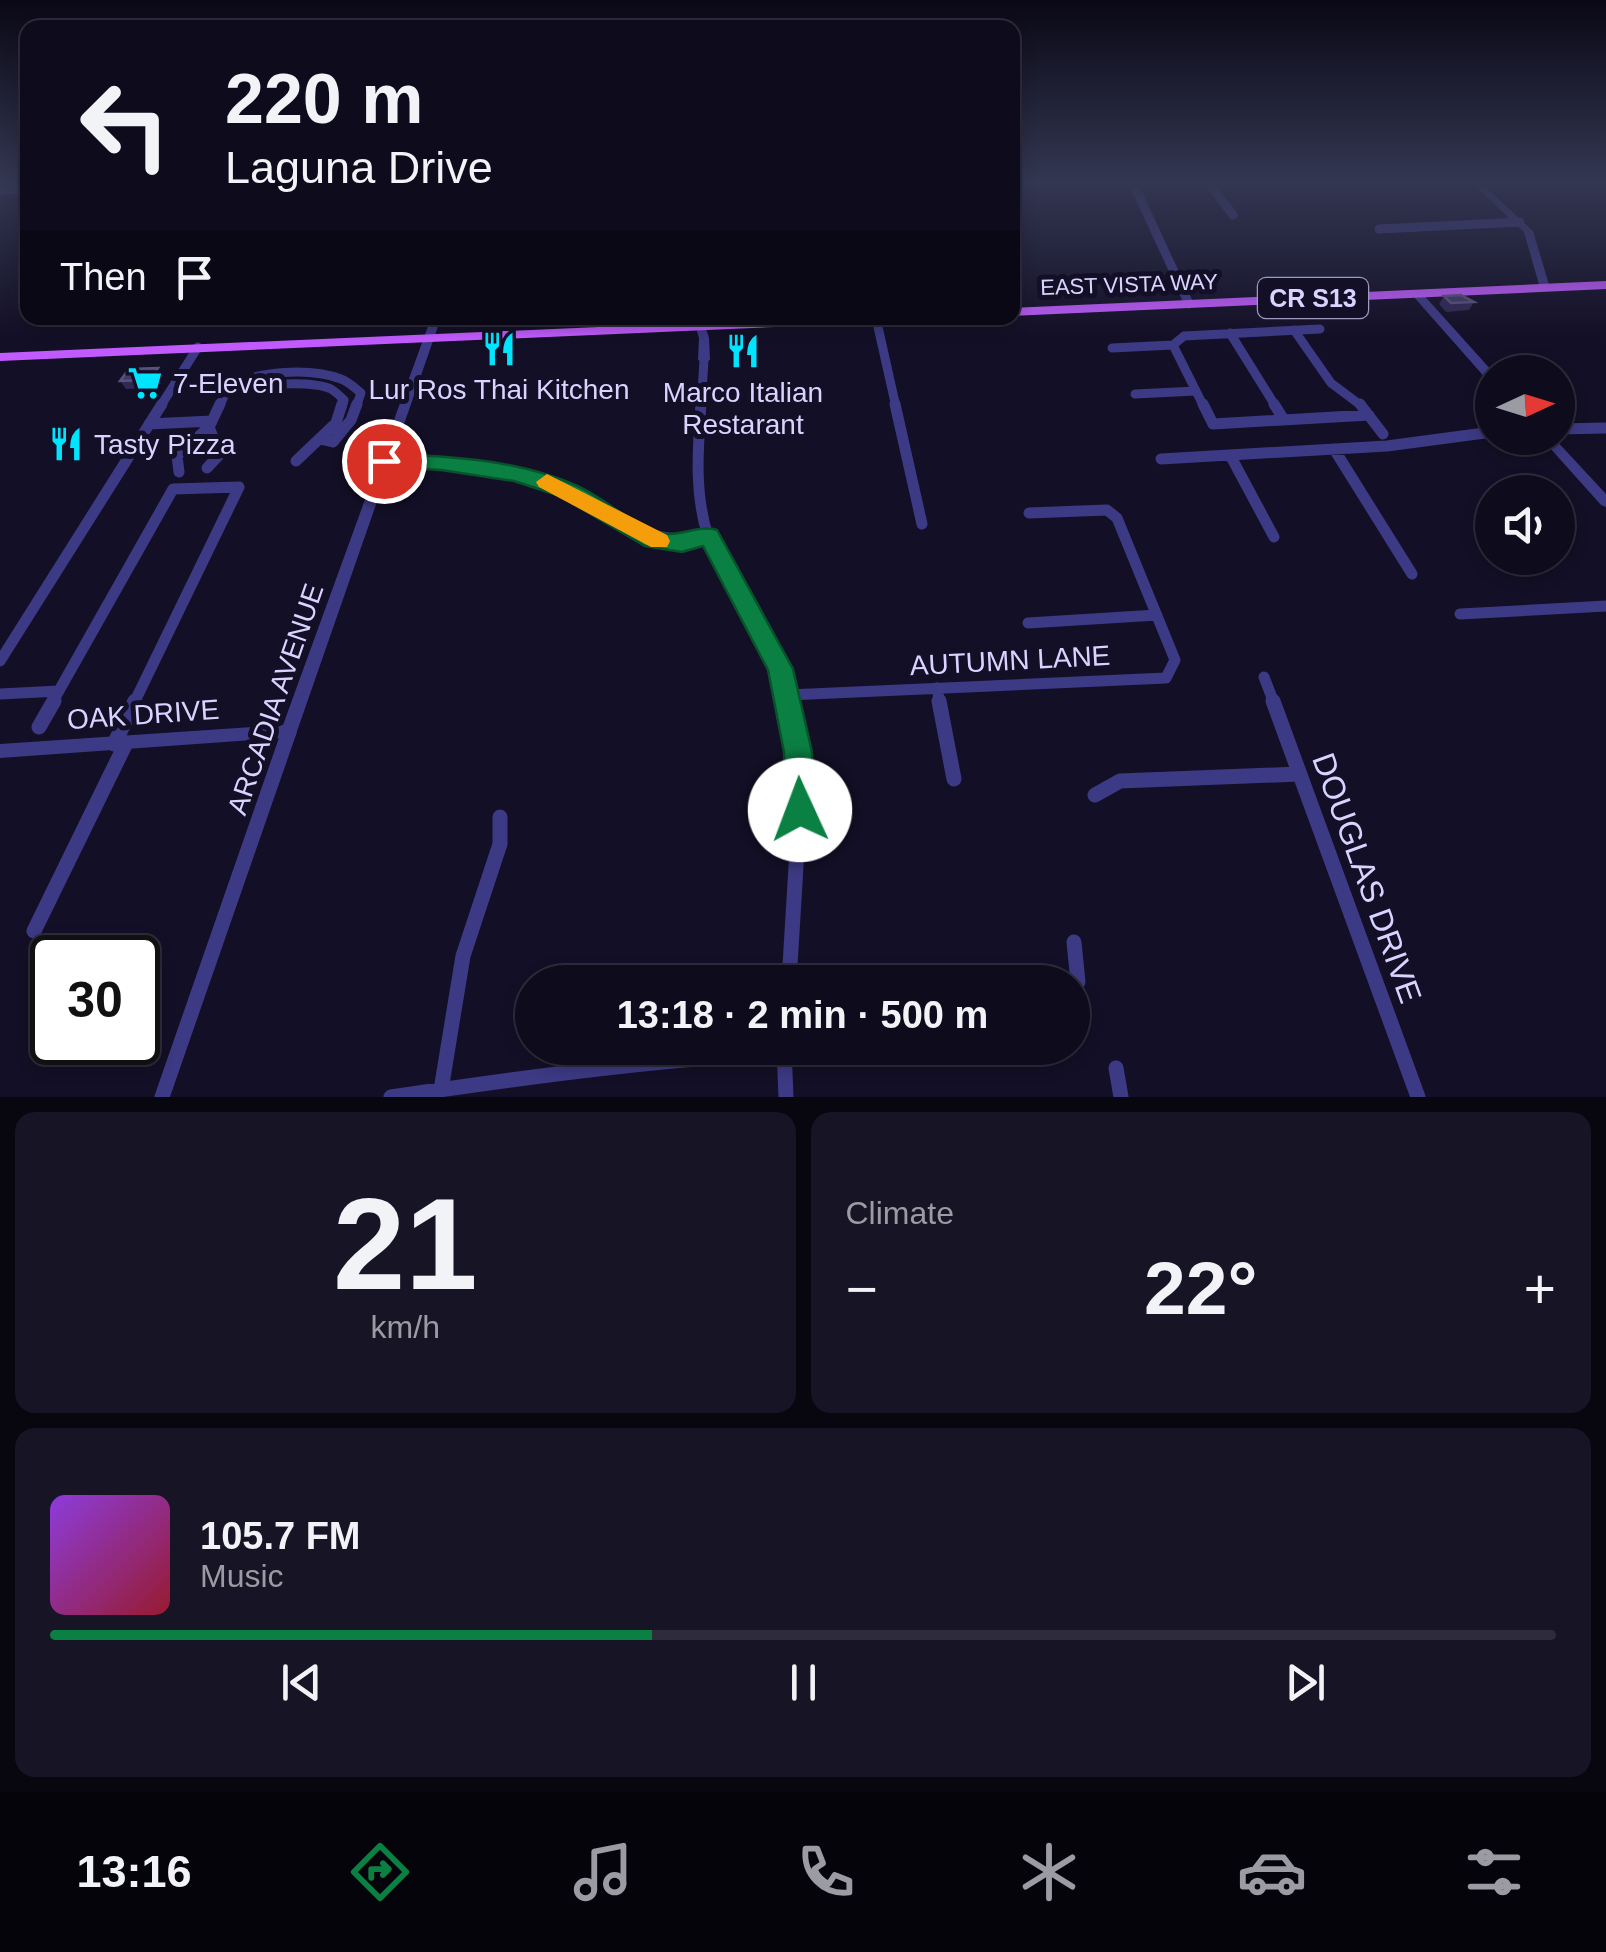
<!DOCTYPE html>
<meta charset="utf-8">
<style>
body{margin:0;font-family:Helvetica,sans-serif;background:#171425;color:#f1f3f6;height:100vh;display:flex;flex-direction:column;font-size:38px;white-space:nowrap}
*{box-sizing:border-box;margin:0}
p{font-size:32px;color:#9b9ba3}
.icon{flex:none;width:55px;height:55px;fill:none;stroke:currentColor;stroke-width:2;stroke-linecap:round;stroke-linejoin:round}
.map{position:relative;height:1097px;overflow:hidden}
.drawer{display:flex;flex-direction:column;gap:15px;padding:15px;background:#08060f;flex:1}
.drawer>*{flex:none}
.top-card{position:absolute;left:20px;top:20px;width:1000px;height:305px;border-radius:20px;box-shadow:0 5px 15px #0003,0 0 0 2px #2e2b3b;background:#0e0b1c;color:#f1f3f6;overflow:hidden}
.needle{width:65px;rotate:86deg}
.buttons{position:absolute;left:1475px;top:355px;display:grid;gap:20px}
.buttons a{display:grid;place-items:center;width:100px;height:100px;border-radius:50%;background:#0e0b1c;box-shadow:0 5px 15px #0003,0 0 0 2px #2e2b3b;font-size:50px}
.speed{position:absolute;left:30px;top:935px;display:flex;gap:20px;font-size:50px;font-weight:700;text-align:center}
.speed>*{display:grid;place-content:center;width:130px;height:130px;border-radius:50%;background:#0e0b1c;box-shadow:0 5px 15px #0003,0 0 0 2px #2e2b3b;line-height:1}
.speed .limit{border:5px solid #111;border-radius:15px;background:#fff;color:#111}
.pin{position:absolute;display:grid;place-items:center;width:85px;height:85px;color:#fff;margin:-42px;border:5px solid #fff;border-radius:50%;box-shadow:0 2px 10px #0007}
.me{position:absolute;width:110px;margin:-55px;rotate:358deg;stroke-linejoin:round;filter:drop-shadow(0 0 8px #0008)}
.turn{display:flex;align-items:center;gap:35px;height:210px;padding:0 40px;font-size:45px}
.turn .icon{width:130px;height:130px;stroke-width:2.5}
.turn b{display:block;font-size:70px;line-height:85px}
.then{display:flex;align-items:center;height:95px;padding:0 40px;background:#0003;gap:20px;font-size:38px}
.big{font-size:75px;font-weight:700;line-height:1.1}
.drawer .card{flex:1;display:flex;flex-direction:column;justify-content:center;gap:15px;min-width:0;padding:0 35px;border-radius:20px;background:#171425}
.drawer .dial{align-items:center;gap:0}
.dial b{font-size:130px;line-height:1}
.song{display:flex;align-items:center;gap:30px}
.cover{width:120px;height:120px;border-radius:15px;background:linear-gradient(135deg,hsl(270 70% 55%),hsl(350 70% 35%))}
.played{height:10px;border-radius:5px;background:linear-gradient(90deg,#0b8043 40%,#2e2b3b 40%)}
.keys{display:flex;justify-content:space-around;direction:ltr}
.heat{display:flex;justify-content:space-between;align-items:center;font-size:55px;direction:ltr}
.drawer .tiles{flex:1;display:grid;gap:15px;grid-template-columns:1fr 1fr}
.card:last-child{grid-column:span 2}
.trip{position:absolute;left:515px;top:965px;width:575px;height:100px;border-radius:50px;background:#0e0b1c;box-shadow:0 5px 15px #0003,0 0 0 2px #2e2b3b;font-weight:700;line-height:100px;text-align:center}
.menu{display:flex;height:160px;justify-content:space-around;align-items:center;background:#06040b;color:#9b9ba3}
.menu .icon{width:70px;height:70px}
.menu .on{color:#0b8043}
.menu b{font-size:45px;color:#f1f3f6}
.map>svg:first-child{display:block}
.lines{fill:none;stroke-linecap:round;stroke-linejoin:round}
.minor-far2{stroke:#3d3a85;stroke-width:9}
.minor-far1{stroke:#3d3a85;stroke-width:11}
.minor{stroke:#3d3a85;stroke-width:15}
.tertiary{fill:#3d3a85;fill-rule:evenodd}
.primary{fill:#c25bff;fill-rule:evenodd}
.wall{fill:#312854}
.shaded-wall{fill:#1d163a}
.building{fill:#433a66;stroke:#5a527e;stroke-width:2.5}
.route{fill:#0b8043;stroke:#07532c;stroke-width:2.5}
.slow{fill:#f59e0b}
.labels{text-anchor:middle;stroke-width:10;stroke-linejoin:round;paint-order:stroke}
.far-street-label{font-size:22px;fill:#d9d4ff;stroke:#130f26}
.shield{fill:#130f26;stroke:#9e99be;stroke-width:2.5}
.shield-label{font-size:25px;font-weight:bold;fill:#d9d4ff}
.poi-label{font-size:28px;fill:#d9d4ff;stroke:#130f26;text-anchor:start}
.street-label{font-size:28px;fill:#d9d4ff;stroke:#130f26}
.near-street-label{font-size:32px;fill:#d9d4ff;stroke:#130f26}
</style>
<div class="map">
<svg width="1606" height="1097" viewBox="0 0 1606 1097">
<rect width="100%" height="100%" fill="#130f26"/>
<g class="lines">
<path class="minor-far2" d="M1133,183L1189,304
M1209,183L1233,215
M0,190L28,189
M1379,229L1520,222
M876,318L896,407
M1294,330L1331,383L1363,407
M1230,333L1276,407
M1173,345L1204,407
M1173,345L1184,336L1320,329
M1112,348L1173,345
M1135,394L1196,391
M160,407L198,347
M219,407L226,392
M342,407L344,400C340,396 336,392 331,389C311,380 246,384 226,392C249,369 311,368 341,379C349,382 355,388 361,393L356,407
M701,407L704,360"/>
<path class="minor-far1" d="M701,404C698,448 694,494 708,536C729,595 777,640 789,703
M895,404L922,524
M1203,404L1213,424L1369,415
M1274,404L1284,420
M1360,404L1383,434
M212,421L220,404
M149,424L212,421
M1558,429L1606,428
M320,439L333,442L351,420L357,404
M1334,449L1412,574
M1230,455L1274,537
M1161,459L1387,446L1492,432
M296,461L336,423L342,404
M384,461C435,463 489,464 538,479C604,499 633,552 709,536
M207,468L220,454L209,427L212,421
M179,472L177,456L209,427
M1460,614L1606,606
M1028,623L1157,615
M0,661L162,404
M1264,677L1274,703
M937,688L940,703
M0,694L59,691
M788,695L1166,678L1175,660L1117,518L1107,510L1029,513
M52,703L173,489L239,487L134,703"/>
<path class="minor" d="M789,701L800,800L789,982
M939,701L954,779
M1273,701L1418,1097
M39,727L54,701
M114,744L135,701
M1095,795L1120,781L1299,774
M34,931L126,743
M1072,990L1078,982L1074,942
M784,1048L786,1097
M1116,1068L1121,1097
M441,1090L463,956L500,844V817
M162,1097L289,732
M391,1097C520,1078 650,1060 780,1053C846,1050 915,1068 979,1048"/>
<path class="tertiary" d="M1472,183H1481L1533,231L1550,288L1549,290L1545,291L1540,288L1524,232Z
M1417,291L1421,292L1493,372L1492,381H1488L1413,296V292Z
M431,318H441L295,737L0,758V744L283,725Z
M700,322L705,325L709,338L710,360L704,363L698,360L699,338L695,325Z
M1541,438H1554L1606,494V507L1601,505Z"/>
<path class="primary" d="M1606,281V289L1012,316V308Z
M805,318H894L887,322L0,361V353Z"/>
</g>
<path class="wall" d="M1444,296L1474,302L1469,310L1446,312L1439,304Z
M163,376L155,388L126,389L120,381Z"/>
<path class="shaded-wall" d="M158,368L163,376L155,388L150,380Z"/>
<path class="building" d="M1461,295L1474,302L1451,303L1444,296Z
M158,368L150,380L120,381L129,369Z"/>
<linearGradient id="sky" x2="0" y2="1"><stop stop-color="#0a0815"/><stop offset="0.54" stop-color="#333752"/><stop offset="1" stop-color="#333752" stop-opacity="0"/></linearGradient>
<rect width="1606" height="337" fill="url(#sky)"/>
<path class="route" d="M384,454C448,456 516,459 575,485C603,497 627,521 656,532C677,539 697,524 717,530L793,669L812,752L814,810L810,820L800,824L790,820L785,810L784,752L768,670L703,546L682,552L645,546L560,496L514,481L441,470L377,466L374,461L377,456Z"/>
<path class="slow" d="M547,474L667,535L670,541L667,547H651L539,487L536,482Z"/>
<defs>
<g id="restaurant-bare" transform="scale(2.7)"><path d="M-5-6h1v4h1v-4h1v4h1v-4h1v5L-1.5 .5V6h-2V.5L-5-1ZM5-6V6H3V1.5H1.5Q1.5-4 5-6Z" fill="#00e5ff" stroke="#130f26" stroke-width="2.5" paint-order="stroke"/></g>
<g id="supermarket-bare" transform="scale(2.7)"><path d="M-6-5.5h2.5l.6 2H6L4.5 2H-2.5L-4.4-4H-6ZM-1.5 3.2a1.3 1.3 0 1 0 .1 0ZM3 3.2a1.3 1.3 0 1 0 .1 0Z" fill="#00e5ff" stroke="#130f26" stroke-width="2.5" paint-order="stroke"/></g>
</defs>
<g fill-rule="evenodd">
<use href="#restaurant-bare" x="499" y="349"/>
<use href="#restaurant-bare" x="743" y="351"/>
<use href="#supermarket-bare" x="145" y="383"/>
<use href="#restaurant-bare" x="66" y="444"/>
</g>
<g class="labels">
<g class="far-street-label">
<text transform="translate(1129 284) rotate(-2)" y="8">EAST VISTA WAY</text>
</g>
<rect class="shield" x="1258" y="278" width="110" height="40" rx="8"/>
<g class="shield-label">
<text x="1313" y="307">CR S13</text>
</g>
<g class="poi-label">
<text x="173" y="393">7-Eleven</text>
<text x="499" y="399" text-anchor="middle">Lur Ros Thai Kitchen</text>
<text x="743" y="402" text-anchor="middle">Marco Italian<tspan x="743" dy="32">Restarant</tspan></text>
<text x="94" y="454">Tasty Pizza</text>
</g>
<g class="street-label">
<text transform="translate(1010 660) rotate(-3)" y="10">AUTUMN LANE</text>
<text transform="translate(275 699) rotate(-71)" y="10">ARCADIA AVENUE</text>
<text transform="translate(143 714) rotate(-4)" y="10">OAK DRIVE</text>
</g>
<g class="near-street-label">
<text transform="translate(1367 878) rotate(70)" y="11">DOUGLAS DRIVE</text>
</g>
</g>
</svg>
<div class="buttons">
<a><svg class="needle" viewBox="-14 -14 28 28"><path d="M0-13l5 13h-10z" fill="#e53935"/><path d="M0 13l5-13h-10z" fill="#9b9ba3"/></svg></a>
<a><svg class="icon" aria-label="sound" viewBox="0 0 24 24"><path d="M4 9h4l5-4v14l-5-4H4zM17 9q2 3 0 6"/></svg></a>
</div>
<div class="speed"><div class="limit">30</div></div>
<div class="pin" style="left:384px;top:461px;background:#d93025"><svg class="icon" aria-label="arrive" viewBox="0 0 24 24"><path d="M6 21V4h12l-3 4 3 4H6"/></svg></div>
<svg class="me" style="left:800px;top:810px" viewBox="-20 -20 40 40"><circle r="19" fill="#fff"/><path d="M0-13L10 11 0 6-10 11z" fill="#0b8043"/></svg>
<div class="trip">13:18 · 2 min · 500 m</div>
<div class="top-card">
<div class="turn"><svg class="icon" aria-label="left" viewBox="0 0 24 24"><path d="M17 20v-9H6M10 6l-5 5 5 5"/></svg><div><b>220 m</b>Laguna Drive</div></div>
<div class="then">Then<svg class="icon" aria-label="arrive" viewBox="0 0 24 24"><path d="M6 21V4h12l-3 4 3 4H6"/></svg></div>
</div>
</div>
<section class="drawer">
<div class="tiles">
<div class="card dial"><b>21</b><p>km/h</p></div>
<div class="card"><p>Climate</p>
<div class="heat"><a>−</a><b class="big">22°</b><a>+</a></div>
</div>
<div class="card">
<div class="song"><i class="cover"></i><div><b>105.7 FM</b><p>Music</p></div></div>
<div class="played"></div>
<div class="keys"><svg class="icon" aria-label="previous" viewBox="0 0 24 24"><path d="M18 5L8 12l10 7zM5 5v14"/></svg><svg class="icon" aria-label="pause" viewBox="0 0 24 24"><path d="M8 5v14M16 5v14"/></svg><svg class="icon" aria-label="next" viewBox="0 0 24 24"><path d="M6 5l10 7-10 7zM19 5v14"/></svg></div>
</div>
</div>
</section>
<nav class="menu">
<b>13:16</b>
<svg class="icon on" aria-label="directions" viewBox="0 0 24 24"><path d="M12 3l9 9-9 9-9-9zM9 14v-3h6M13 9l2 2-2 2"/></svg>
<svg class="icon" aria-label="music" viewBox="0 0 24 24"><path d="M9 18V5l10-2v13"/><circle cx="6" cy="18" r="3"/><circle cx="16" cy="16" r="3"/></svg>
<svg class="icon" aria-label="phone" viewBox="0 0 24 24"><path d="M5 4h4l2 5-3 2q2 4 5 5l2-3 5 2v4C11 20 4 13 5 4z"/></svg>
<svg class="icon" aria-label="climate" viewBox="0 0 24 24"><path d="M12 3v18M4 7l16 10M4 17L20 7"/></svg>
<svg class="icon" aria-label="car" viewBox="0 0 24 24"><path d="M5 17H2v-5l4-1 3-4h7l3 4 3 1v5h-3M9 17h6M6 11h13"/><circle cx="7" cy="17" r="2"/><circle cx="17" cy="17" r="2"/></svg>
<svg class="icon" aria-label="filters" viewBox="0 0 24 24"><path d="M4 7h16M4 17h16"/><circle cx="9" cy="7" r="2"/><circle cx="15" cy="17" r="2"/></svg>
</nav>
